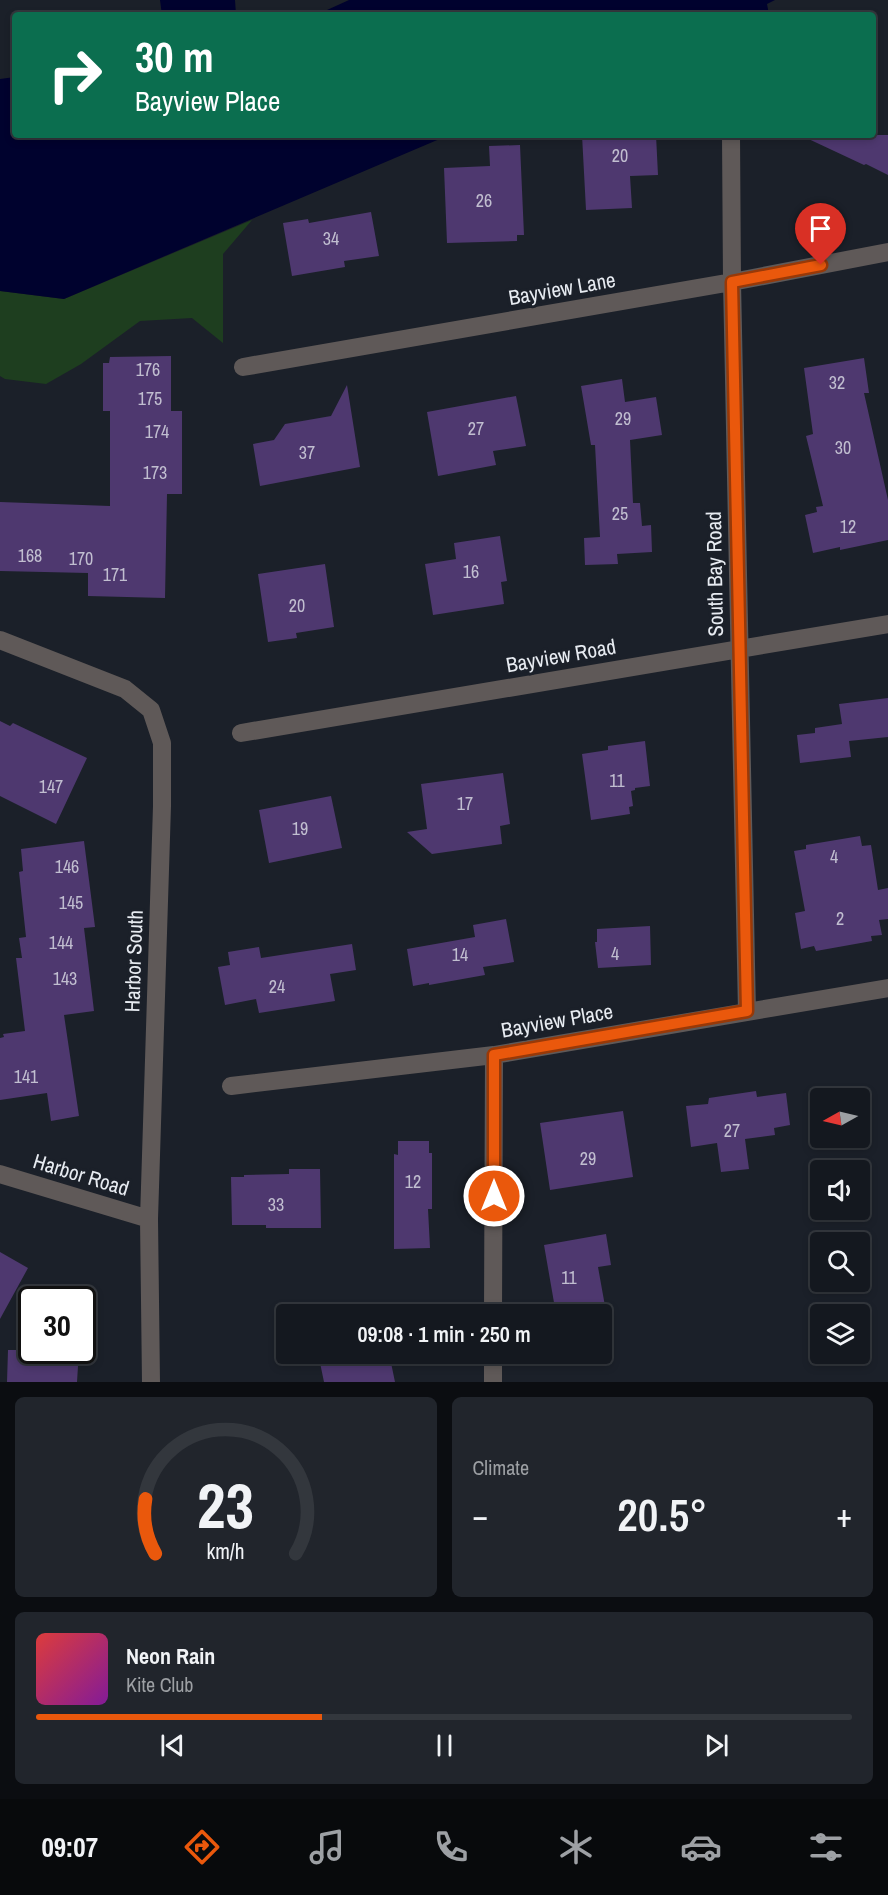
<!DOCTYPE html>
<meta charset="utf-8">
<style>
body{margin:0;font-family:"Archivo Narrow",sans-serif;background:#21252c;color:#f1f3f6;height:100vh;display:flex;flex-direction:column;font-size:22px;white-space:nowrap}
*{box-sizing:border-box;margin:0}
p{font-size:20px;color:#9da0a4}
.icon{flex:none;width:33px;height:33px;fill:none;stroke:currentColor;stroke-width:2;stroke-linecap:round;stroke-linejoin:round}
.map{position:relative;height:1382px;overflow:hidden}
.details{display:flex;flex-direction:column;gap:15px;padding:15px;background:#0b0d11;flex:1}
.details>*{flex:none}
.guide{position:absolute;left:12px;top:12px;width:864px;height:126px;border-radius:6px;box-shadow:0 3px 9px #0003,0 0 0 2px #33373d;background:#0b6e4f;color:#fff;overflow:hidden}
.needle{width:39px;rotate:262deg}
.fabs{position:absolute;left:810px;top:1088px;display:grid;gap:12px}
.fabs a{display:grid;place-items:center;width:60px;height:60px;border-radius:6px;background:#14181f;box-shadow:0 3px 9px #0003,0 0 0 2px #33373d;font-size:30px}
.speed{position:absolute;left:18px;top:1286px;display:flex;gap:12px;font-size:30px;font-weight:700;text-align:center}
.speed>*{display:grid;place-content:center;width:78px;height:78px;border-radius:50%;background:#14181f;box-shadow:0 3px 9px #0003,0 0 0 2px #33373d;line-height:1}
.speed .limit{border:3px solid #111;border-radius:9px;background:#fff;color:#111}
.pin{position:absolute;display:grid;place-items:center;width:51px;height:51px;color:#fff;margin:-62px -26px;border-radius:50% 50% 50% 0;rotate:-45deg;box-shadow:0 0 6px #0007}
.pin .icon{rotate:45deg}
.me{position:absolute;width:66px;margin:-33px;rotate:0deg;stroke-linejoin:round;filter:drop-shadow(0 0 4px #0008)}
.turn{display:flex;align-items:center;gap:21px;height:126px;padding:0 24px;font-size:27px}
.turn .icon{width:78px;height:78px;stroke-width:2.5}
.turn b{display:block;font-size:42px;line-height:51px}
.big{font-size:45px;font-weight:600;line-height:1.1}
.details .tile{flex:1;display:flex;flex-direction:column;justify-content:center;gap:9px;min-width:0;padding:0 21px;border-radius:9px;background:#21252c}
.details .dial{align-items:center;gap:0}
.dial svg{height:156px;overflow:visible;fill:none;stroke:#33373d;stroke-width:7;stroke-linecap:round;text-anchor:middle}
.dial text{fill:#f1f3f6;stroke:none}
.song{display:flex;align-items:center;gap:18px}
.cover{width:72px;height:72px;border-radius:9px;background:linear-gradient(135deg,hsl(0 70% 55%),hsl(290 70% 35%))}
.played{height:6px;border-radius:3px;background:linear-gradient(90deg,#ea580c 35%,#33373d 35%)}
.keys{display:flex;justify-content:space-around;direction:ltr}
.heat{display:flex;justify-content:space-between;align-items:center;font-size:33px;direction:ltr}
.details .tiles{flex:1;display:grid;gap:15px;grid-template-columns:1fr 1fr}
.tile:last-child{grid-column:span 2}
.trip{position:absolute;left:276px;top:1304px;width:336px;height:60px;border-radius:6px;background:#14181f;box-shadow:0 3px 9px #0003,0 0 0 2px #33373d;font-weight:600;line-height:60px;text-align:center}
.dock{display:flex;height:96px;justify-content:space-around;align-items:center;background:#080a0c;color:#9da0a4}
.dock .icon{width:42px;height:42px}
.dock .on{color:#ea580c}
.dock b{font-size:27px;color:#f1f3f6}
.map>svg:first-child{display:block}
.green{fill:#1e3e1f}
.water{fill:#00022e}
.building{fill:#4e386f}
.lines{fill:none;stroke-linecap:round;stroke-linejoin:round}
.street{stroke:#5f5958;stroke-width:18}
.route-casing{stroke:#983908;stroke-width:15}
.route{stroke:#ea580c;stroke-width:10}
.labels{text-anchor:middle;stroke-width:6;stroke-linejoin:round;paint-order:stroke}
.number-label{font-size:18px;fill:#c1bed0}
.street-label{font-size:21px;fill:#e7ebf1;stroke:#1b2029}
</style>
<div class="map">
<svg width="888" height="1382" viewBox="0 0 888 1382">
<rect width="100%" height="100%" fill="#1b2029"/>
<path class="green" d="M252,220L223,254V343L192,318L140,321L81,364L46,384L5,379L0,376V291L64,299Z"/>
<path class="water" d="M160,0H235L236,15H162Z
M349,0H775L767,4L769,15H316Z
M15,77V135H449L64,299L0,291V79Z"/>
<path class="building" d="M582,135H656L658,175L630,176L632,208L586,210Z
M800,135H888V175L866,164L864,165Z
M520,145L524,235H517V241L447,243L444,168L490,166L489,146Z
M371,212L379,256L344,261L345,267L292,276L283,223L308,219L309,223Z
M171,356V411H182V494H167L165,598L88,596V573L0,571V502L110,506V411H103V363H109L110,357Z
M864,358L869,393H864L888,500V540L840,550V547L813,553L805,515L817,512L816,507L823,506L806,436L813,434L804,368Z
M622,379L625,402L656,397L662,435L630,440L633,503H640L642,526L651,525L652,552L617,554L618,564L585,565L584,538L600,537L595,445H591L581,386Z
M347,385L360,467L260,486L253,444L274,440L285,424L331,416Z
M516,396L526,446L493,451L496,465L438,476L427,412Z
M500,536L507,581L501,582L504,604L433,615L425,564L456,559L454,543Z
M325,564L334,627L296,633L297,638L268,642L258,574Z
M888,698V737L849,741L851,757L800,763L797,735L815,733V728L842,724L839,704Z
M0,721L10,726L13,723L87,758L56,824L0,796Z
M645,741L650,786L635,788V790L631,791L633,806L629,807L630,814L591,820L582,754L608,750V746Z
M503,773L510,824L500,826L502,844L432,854L407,832L427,829L421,784Z
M331,796L342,848L269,863L259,810Z
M860,836L862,846L871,845L878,890L888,888V919L879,920L882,935L871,936L872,941L816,951L814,946L801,949L795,913L805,911L794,851L806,849V845Z
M84,841L95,927L84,928L94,1011L64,1015L79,1116L51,1121L47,1093L0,1100V1038L4,1037L3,1034L25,1031L16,958H22L19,938L26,937L19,872L23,871L21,849Z
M506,919L514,962L483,967L485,975L429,985V983L413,986L407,949L475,937L473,925Z
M650,926L651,965L598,968L595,942H597V929Z
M352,944L356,970L330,974L335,1001L259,1013L256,999L225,1005L218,967L230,965L228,952L259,947L261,958Z
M756,1091L757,1097L786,1093L790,1125L774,1128L775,1135L745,1139L749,1169L721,1172L717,1143L691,1147L686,1106L708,1104L709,1098Z
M623,1111L633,1177L550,1190L540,1123Z
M398,1141H429V1153H432V1209H428L430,1248L394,1249V1154L398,1155Z
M289,1169H320L321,1228H266V1225H232L231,1177H244V1175L289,1174Z
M606,1234L611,1265L598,1267L605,1306L556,1314L544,1245Z
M0,1252L28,1268L0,1319Z
M8,1350H79L77,1382H7Z
M318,1353H389L395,1382H324Z"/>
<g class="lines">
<path class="street" d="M731,135L732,282L747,1012
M243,367L732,282L888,252
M0,640L125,689L151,710L162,743V806L149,1219L151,1382
M241,733L888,624
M231,1086L494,1055L888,988
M0,1174L149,1219
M493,1314L494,1055
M493,1382V1353"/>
</g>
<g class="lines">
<g class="route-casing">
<path id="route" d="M494,1196V1055L747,1011L732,282L821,265"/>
</g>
<use href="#route" class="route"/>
</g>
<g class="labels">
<g class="number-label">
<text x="620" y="162">20</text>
<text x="484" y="207">26</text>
<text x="331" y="245">34</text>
<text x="148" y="376">176</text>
<text x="837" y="389">32</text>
<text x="150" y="405">175</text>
<text x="623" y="425">29</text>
<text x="476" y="435">27</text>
<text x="157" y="438">174</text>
<text x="843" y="454">30</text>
<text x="307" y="459">37</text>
<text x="155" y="479">173</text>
<text x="620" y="520">25</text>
<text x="848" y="533">12</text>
<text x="30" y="562">168</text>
<text x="81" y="565">170</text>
<text x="471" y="578">16</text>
<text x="115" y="581">171</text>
<text x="297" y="612">20</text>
<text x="617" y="787">11</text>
<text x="51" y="793">147</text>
<text x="465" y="810">17</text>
<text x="300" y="835">19</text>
<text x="834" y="863">4</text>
<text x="67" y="873">146</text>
<text x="71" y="909">145</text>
<text x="840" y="925">2</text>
<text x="61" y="949">144</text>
<text x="615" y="960">4</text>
<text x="460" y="961">14</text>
<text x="65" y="985">143</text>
<text x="277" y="993">24</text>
<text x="26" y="1083">141</text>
<text x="732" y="1137">27</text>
<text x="588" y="1165">29</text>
<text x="413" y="1188">12</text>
<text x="276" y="1211">33</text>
<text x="569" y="1284">11</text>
</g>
<g class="street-label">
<text transform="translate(562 289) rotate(-10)" y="7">Bayview Lane</text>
<text transform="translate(715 574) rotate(-91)" y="7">South Bay Road</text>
<text transform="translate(561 656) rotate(-10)" y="7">Bayview Road</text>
<text transform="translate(134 961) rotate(-88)" y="7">Harbor South</text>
<text transform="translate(557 1021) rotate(-10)" y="7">Bayview Place</text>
<text transform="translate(81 1175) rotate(17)" y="7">Harbor Road</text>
</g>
</g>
</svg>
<div class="fabs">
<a><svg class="needle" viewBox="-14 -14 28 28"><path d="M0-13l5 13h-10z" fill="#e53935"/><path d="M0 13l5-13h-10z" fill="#9da0a4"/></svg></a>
<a><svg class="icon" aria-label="sound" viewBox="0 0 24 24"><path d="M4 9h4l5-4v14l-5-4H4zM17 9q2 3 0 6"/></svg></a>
<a><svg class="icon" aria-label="search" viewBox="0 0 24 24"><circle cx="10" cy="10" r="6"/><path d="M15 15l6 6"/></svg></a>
<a><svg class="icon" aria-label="layers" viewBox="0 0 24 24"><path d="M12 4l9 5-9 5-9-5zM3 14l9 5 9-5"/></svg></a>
</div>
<div class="speed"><div class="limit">30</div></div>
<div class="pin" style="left:821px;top:265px;background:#d93025"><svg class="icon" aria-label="arrive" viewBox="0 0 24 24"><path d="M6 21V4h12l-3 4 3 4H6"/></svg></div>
<svg class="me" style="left:494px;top:1196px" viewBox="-20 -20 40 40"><circle r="17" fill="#ea580c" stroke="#fff" stroke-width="3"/><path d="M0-11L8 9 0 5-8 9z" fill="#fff"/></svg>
<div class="trip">09:08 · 1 min · 250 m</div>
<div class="guide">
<div class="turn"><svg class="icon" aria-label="right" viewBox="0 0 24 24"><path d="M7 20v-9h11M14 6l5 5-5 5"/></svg><div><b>30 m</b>Bayview Place</div></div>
</div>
</div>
<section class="details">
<div class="tiles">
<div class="tile dial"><svg viewBox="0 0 100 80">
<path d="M14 69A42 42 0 1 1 86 69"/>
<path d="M14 69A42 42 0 0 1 9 41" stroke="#ea580c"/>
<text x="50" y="56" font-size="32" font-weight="700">23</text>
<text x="50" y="72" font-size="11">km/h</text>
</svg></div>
<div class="tile"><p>Climate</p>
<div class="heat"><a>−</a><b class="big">20.5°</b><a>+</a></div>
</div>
<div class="tile">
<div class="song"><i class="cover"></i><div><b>Neon Rain</b><p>Kite Club</p></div></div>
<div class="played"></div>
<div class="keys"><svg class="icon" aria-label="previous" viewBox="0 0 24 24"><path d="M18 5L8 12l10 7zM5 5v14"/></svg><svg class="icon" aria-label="pause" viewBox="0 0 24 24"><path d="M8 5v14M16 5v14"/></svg><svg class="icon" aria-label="next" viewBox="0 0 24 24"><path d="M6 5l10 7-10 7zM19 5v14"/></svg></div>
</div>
</div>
</section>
<nav class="dock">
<b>09:07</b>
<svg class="icon on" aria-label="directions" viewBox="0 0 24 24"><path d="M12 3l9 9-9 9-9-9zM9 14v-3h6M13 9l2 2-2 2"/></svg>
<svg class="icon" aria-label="music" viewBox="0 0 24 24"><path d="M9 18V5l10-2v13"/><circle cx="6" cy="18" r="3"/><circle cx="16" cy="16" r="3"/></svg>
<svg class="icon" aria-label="phone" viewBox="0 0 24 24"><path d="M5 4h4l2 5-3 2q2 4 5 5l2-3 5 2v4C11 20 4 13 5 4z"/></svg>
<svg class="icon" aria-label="climate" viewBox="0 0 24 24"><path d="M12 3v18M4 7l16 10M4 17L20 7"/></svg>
<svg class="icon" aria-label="car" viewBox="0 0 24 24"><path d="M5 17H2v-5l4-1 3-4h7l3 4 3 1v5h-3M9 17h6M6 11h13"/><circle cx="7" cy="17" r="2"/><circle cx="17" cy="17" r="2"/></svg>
<svg class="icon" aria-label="filters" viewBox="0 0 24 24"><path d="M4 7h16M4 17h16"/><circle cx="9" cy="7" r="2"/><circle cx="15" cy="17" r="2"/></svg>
</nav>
